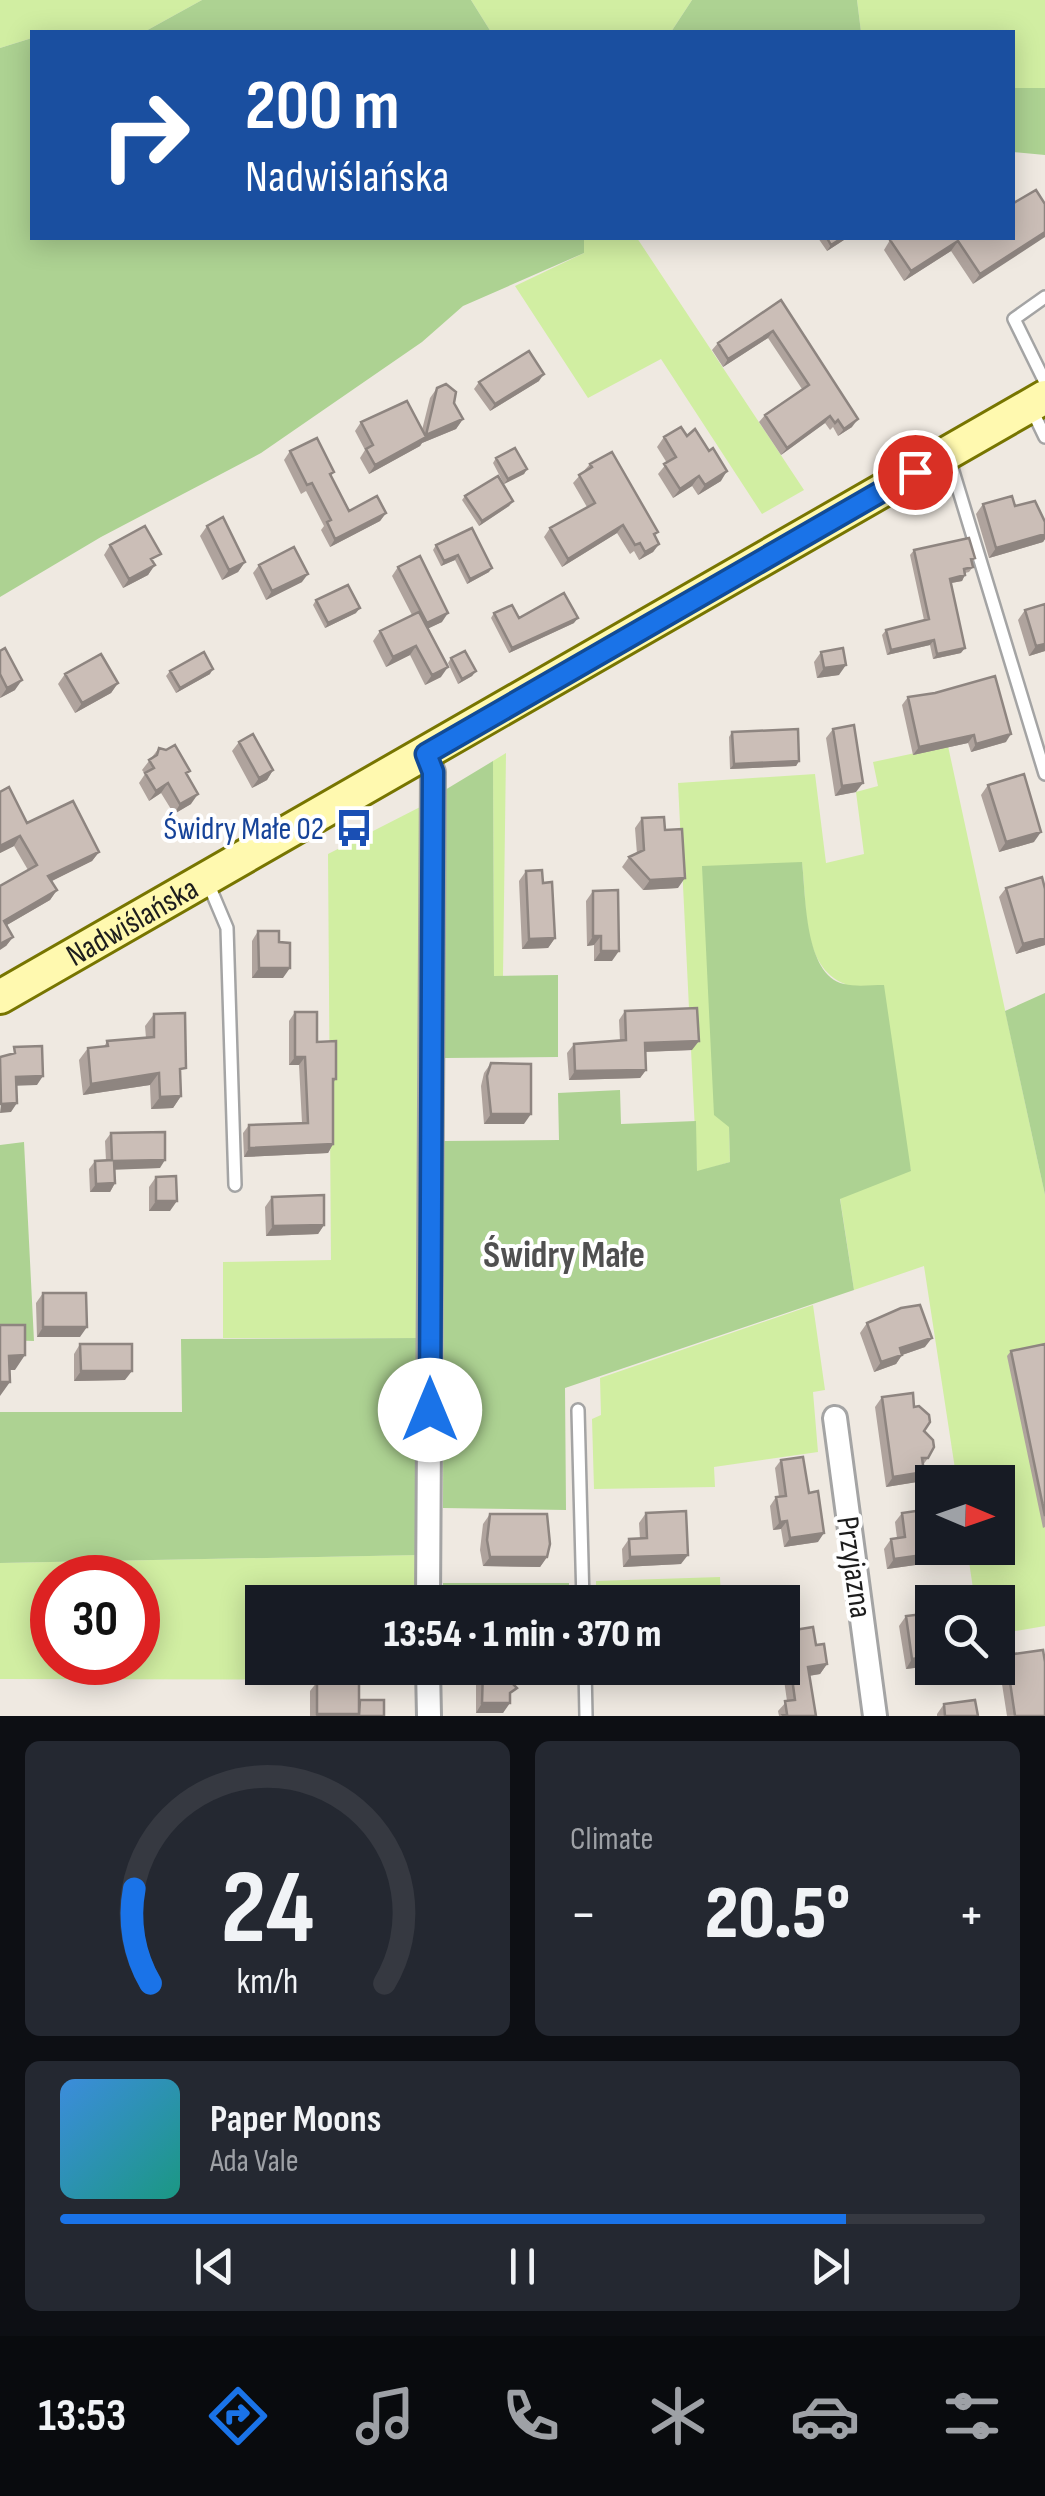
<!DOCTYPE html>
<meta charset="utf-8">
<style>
body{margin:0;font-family:"Sofia Sans Condensed",sans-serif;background:#242831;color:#f1f3f6;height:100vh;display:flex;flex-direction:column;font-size:38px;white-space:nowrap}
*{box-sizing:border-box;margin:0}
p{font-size:32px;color:#9ea1a6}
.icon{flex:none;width:55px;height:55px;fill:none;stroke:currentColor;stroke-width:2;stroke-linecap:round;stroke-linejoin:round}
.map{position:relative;height:1716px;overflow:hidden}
.details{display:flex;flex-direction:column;gap:25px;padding:25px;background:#0d0f14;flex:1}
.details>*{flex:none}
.top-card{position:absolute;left:30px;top:30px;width:985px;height:210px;border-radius:0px;box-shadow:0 5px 25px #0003;background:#1a4fa0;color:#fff;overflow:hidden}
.needle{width:65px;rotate:92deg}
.fabs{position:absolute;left:915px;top:1465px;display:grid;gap:20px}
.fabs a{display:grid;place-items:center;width:100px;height:100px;border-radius:0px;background:#171b24;box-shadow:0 5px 25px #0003;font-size:50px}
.speed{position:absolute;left:30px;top:1555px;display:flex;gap:20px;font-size:50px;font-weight:700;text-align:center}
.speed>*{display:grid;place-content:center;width:130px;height:130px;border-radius:50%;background:#171b24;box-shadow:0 5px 25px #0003;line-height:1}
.speed .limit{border:15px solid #d22;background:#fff;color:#111}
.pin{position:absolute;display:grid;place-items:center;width:85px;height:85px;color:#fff;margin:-42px;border:5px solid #fff;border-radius:50%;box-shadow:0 2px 10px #0007}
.me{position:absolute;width:110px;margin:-55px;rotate:0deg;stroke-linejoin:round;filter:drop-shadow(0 0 8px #0008)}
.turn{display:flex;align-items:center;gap:35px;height:210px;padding:0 50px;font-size:45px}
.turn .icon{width:130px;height:130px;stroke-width:2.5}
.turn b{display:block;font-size:70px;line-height:85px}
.big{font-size:75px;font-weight:800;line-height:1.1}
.details .card{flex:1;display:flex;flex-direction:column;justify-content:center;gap:15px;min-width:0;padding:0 35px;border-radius:15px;background:#242831}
.details .dial{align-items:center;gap:0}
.dial svg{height:260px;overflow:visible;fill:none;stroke:#363941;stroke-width:7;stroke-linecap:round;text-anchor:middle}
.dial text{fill:#f1f3f6;stroke:none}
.song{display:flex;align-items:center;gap:30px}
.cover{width:120px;height:120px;border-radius:15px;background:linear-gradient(135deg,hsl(210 70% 55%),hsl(170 70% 35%))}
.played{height:10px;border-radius:5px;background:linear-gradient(90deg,#1a73e8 85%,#363941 85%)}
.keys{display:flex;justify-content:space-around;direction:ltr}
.heat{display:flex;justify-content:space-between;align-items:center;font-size:55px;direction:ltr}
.details .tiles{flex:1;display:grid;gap:25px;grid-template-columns:1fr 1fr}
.card:last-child{grid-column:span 2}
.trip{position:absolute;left:245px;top:1585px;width:555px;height:100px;border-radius:0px;background:#171b24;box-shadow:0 5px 25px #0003;font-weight:800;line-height:100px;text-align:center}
.menu{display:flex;height:160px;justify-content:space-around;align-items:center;background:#090b0e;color:#9ea1a6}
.menu .icon{width:70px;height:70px}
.menu .active{color:#1a73e8}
.menu b{font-size:45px;color:#f1f3f6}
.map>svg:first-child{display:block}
.grass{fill:#d1eea2;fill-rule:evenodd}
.forest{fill:#add292}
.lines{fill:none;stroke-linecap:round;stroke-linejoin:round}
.lane-casing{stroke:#a4a4a4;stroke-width:16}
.street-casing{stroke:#a4a4a4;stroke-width:28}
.secondary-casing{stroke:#777500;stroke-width:38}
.lane{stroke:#fff;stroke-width:11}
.street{stroke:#fff;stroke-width:22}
.secondary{stroke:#fff9af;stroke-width:32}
.wall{fill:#afa39d}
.shaded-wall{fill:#8e8580}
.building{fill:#cbbeb7;stroke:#8e8580;stroke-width:2.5}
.route-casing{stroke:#114b97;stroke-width:25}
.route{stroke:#1a73e8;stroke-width:18}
.labels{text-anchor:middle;stroke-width:8;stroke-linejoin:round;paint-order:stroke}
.transit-label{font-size:32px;fill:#164399;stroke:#fff;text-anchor:end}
.street-label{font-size:32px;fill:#1d1d1d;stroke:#fff}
.quarter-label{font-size:38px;font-weight:bold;fill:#505050;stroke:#fff}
</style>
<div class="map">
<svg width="1045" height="1716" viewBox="0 0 1045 1716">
<rect width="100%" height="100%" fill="#efe9e1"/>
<path class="grass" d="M0,0H202L144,32H32V38L0,48Z
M471,0H692L671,32H491Z
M857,0H1045V88H1013L1012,32H861Z
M584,238H637L804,490L762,514L661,359L588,398L515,286L584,253Z
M948,746L1045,1195V1626L998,1634V1602H975L967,1548H998V1482H957L924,1266L854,1290L840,1198L911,1170L845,984C801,967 807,903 802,863L729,1126L730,1162L697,1172L678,783L815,774L826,863L864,854L856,792L878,786L873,762Z
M506,753L503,976H494L493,761Z
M426,804L422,1338H223V1262L331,1260L328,854Z
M813,1305L825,1390L813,1392L818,1452L714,1467L715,1487L594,1489L592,1419L601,1415L600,1378Z
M420,1555V1602H262V1668H419V1680L0,1679V1563ZM52,1578H138V1662H52Z
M720,1577L721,1602H596V1581Z"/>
<path class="forest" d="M202,0H471L491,32H144Z
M692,0H857L861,32H671Z
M32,38V238H584V253L463,306L422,342L261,453L101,537L0,597V48Z
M1013,88H1045V155L1013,152Z
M493,761L494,976L558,975V1057L444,1058L445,790Z
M802,862C806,895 804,975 844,984C856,987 871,985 884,985L911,1171L840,1199L854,1290L565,1388L566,1510L443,1508L444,1141L559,1140L558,1093L620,1090L621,1124L696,1121L697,1171L730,1162L729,1127L714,1115L702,866Z
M1045,993V1195L1005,1011Z
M24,1142L34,1341L0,1340V1145Z
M422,1338L420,1555L0,1563V1412H182L181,1339Z
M443,1583H569V1602H443Z"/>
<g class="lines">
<g class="lane-casing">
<path id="lane" d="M1045,297L1014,319L1045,382
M1032,410L1045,437
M949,458L1045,774
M208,883L227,928L235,1185
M578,1410L583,1602
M585,1668L586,1716"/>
</g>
<g class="street-casing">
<path id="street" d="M426,754L433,772L428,1602
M835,1418L875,1716
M428,1668L429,1716"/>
</g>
<g class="secondary-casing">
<g id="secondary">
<path id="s1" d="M0,997L1045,397"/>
</g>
</g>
<use href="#lane" class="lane"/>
<use href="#street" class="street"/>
<use href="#secondary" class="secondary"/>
</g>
<path class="wall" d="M1045,204L973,284L951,251L904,281L884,250L890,240Z
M818,238H847L827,251Z
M781,300L852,427L838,436L833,427L830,430L825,423L781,455L759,422L765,415L802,389L768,338L723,367L712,350L718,343Z
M539,381L490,411L474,389L479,382Z
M437,388L454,403L463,419L456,429L422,443L420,446L369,474L360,458L365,450L355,431L361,422L422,430L430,398Z
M664,437L721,481L698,495L692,486L673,498L658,474L667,463L657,447Z
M290,451L334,472L331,476L349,511L386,513L380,521L330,547L321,530L324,526L306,491L301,494L284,460Z
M496,458L527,469L524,474L504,484L493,463Z
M590,464L658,532L655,536L659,544L653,552L639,560L634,551L630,554L617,533L562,567L544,537L550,528L587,507L573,483Z
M465,496L513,501L509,506L479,526L462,500Z
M983,504L1015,506L1045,522V539L1043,542L989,558L976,514Z
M207,526L245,562L238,572L222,580L200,536Z
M472,528L489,572L467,584L455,560L441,566L433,550L436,545Z
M110,545L154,564L148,575L123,588L104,555Z
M914,550L975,558L972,563L973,567L969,572L965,573L962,581L951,583L961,653L933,659L930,645L887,655L882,635L886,630L924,620L910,555Z
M259,565L302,582L266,600L253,573Z
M398,567L442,622L428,628L441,677L425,685L410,655L386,667L373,641L380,631L412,615L392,576Z
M316,600L356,613L325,628L313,605Z
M1025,610L1045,651L1029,656L1018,620Z
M494,613L519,618L574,623L509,653L491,618Z
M0,651L15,690L0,698Z
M821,652L839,675L817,678L814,662Z
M451,658L476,671L472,676L458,684L448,663Z
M170,671L210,674L176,693L166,676Z
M65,674L118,683L111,693L75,713L58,684Z
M908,697L1006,742L971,752L968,743L913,755L902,705Z
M833,729L856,792L835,796L826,738Z
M732,732L799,761L796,766L730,769L729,737Z
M239,742L273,770L267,780L252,788L232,751Z
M159,748L187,775L191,804L174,814L161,793L149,801L139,783L145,774L142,770Z
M988,785L1034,842L999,852L981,795Z
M0,792L27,823L99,852L92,861L51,881L57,890L50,900L7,925L13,937L6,946L0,886L28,870L14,846L0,853Z
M642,818L665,830L678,888L643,890L622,867L629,857L637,854L635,828Z
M526,871L543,883L555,938L548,948L522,949L519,881Z
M1006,888L1045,889V945L1016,954L999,897Z
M593,891L612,961H594V945L587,946L586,901Z
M258,931L279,942L283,978H252V941Z
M625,1011L692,1050L646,1052V1070L640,1078L569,1080L567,1053L574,1044L620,1041L619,1020Z
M295,1012L317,1042L336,1079L333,1083V1144L328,1153L244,1157L243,1133L249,1125L302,1123L299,1065H289V1021Z
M154,1014L180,1076L181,1096L173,1108L151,1109L150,1085L83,1095L79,1060L88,1048L104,1047L107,1041L146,1038L145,1026Z
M491,1063L524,1124H484L481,1086L484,1073Z
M111,1133L160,1168L115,1169V1183L110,1192H90L89,1169L95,1161H106L105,1141Z
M156,1177L170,1211H149V1187Z
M272,1197L324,1225L318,1234L266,1236L265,1207Z
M43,1293L80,1337H37L36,1303Z
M867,1323L925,1347L902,1355L896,1364L874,1372L860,1333Z
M80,1344L125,1380L74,1381V1354Z
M1045,1344V1527L1043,1528L1007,1356L1011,1351Z
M882,1397L914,1407L924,1431L928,1458L923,1465L917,1482L886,1487L875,1407Z
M781,1460L818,1542L784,1547L781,1529L773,1530L770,1506L776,1497H779L775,1468Z
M646,1513L681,1564L623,1567L622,1549L629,1539H640L639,1523Z
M902,1513L937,1562L887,1569L884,1549L891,1539L897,1538L895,1522Z
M490,1514L547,1557L540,1567L483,1566L480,1550L483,1524Z
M932,1613V1662L930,1666L906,1669L899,1626L906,1616Z
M782,1632L816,1645L827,1664L820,1674L809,1676L816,1716H779L778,1711L787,1701L783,1673L775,1669V1668H782Z
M1006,1655L1045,1716H1007L999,1665Z
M483,1671L510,1697L503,1713H476V1680Z
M317,1682L359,1702L384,1716H310V1691Z
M944,1704L978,1716H937V1714Z"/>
<path class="shaded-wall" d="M1045,232V237L973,284L980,274Z
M842,238H847L827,251L831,245Z
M958,241L951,251L904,281L911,271Z
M773,331L768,338L723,367L728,359Z
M544,374L539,381L490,411L495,404Z
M830,416L825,423L781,455L787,448Z
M463,419L456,429L422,443L420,446L369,474L375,465L426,435Z
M858,419L852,427L838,436L844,429Z
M527,469L524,474L504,484L508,479Z
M727,471L721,481L698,495L705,485Z
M699,476L692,486L673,498L680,489Z
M513,501L509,506L479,526L482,521Z
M386,513L380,521L330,547L335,539Z
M623,525L617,533L562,567L568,559Z
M1045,534V539L1043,542L989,558L996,548Z
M659,544L653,552L639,560L645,552Z
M458,555L455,560L441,566L444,561Z
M245,562L238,572L222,580L229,570Z
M155,565L148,575L123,588L129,579Z
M492,568L489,572L467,584L470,579Z
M308,574L302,582L266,600L272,591Z
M965,575L962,581L946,584L950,579Z
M360,608L356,613L325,628L328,623Z
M448,613L442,622L421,632L427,623Z
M578,618L574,623L509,653L512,648Z
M934,640L930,645L887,655L891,650Z
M1045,644V651L1029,656L1036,646Z
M416,646L410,655L386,667L393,657Z
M965,648L961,653L933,659L937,654Z
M846,665L839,675L817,678L824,668Z
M448,667L441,677L425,685L432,675Z
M213,669L210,674L176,693L180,688Z
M476,671L472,676L458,684L462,679Z
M22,680L15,690L0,698L7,688Z
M118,683L111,693L75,713L82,703Z
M1011,734L1006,742L971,752L976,744Z
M974,735L968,743L913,755L919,747Z
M799,761L796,766L730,769L734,764Z
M273,770L267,780L252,788L259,778Z
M168,783L161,793L149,801L156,791Z
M863,783L856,792L835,796L842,786Z
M198,794L191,804L174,814L180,804Z
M1041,832L1034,842L999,852L1006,842Z
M20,836L14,846L0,853V846Z
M99,852L92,861L42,886L48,876Z
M685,878L678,888L643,890L650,880Z
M57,890L50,900L0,929L4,921Z
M593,936H601L594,945L587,946Z
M13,937L6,946L0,950V944Z
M555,938L548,948L522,949L529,939Z
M1045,938V945L1016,954L1023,944Z
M601,951H619L612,961H594Z
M259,968H290L283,978H252Z
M699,1041L692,1050L639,1052L645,1043Z
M295,1057H305L299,1065H289Z
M646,1070L640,1078L569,1080L575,1071Z
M159,1073L150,1085L83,1095L91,1084Z
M43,1076L37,1085L10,1086L16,1077Z
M181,1096L173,1108L151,1109L160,1097Z
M17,1103L11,1112L0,1113L1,1104Z
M491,1114H531L524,1124H484Z
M333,1144L328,1153L244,1157L249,1148Z
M165,1160L160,1168L109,1170L114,1161Z
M115,1183L110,1192H90L96,1184Z
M156,1201H177L170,1211H149Z
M324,1225L318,1234L266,1236L273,1226Z
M43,1327H87L80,1337H37Z
M932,1338L925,1347L902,1355L896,1364L874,1372L881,1362L900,1348Z
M25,1355L15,1370H0L9,1356Z
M81,1371H132L125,1380L74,1381Z
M0,1382H10L0,1396Z
M924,1472L917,1482L886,1487L893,1477Z
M787,1521L781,1529L773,1530L780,1522Z
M824,1533L818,1542L784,1547L790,1538Z
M944,1552L937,1562L887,1569L894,1559Z
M688,1555L681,1564L623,1567L630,1557Z
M490,1557H547L540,1567L483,1566Z
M932,1656V1662L930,1666L906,1669L912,1659Z
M827,1664L820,1674L801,1677L808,1667Z
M482,1703H510L503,1713H476Z
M317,1714H359L358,1716H316Z"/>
<path class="building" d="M1036,190L1045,204V232L980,274L958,241L911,271L890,240L894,238H1012V204Z
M827,238H842L831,245Z
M781,300L858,419L844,429L838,420L835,423L830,416L787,448L765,415L809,385L773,331L728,359L718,343Z
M529,351L544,374L495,404L479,382Z
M446,384L456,392L454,403L463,419L426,435L437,388Z
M407,401L426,437L375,465L366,449L373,445L361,422Z
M681,427L687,436L695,429L709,451L713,448L727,471L705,485L699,476L680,489L664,464L676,457L664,437Z
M317,438L334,472L330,474L349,511L377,496L386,513L335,539L327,522L331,520L312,483L307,485L290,451Z
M515,448L527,469L508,479L496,458Z
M612,452L658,532L654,534L659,544L645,552L640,543L635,545L623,525L568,559L550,528L595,503L579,475L592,467L590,464Z
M498,476L513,501L482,521L465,496Z
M1012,496L1015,506L1035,501L1045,522V534L996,548L983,504Z
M223,517L245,562L229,570L207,526Z
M145,526L161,554L151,559L155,565L129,579L110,545Z
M472,528L492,568L470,579L458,555L444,561L436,545Z
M969,538L975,558L971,559L973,567L964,569L965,575L950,579L965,648L937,654L934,640L891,650L886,630L929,619L914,550Z
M294,547L308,574L272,591L259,565Z
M420,556L448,613L427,623L398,567Z
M348,585L360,608L328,623L316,600Z
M564,593L578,618L512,648L494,613L512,605L519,618Z
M1045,604V644L1036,646L1025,610Z
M419,612L448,667L432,675L416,646L393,657L380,631Z
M5,648L22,680L7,688L0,674V651Z
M843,648L846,665L824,668L821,652Z
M465,651L476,671L462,679L451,658Z
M204,652L213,669L180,688L170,671Z
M101,654L118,683L82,703L65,674Z
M995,676L1011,734L976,744L974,735L919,747L908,697L935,693Z
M854,725L863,783L842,786L833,729Z
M798,729L799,761L734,764L732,732Z
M253,734L273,770L259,778L239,742Z
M175,745L190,771L186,773L198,794L180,804L168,783L156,791L145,773L154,768L149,760L157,755L159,748L166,750Z
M1024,774L1041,832L1006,842L988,785Z
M9,787L27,823L73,801L99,852L48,876L57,890L4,921L13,937L0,944V886L37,865L20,836L0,846V792Z
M664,817L665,830L682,829L685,878L650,880L629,857L644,850L642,818Z
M542,870L543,883L552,882L555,938L529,939L526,871Z
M1042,877L1045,889V938L1023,944L1006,888Z
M618,890L619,951H601V936H593V891Z
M258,931H279V942L290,943V968H259Z
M697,1008L699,1041L645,1043L646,1070L575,1071L574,1044L626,1040L625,1011Z
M295,1012H317V1042L336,1041V1079H333V1144L249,1148V1125L308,1123L305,1057H295Z
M185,1013L186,1068L180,1069L181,1096L160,1097L159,1073L91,1084L88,1048L108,1046L107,1041L154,1037V1014Z
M42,1046L43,1076L16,1077L17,1103L1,1104L0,1057L15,1053L14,1047Z
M491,1063L531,1064V1114H491L487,1076Z
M165,1132V1160L114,1161L115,1183L96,1184L95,1161L112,1160L111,1133Z
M176,1176L177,1201H156V1177Z
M324,1195V1225L273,1226L272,1197Z
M43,1293H86L87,1327H43Z
M920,1305L932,1338L900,1348L902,1355L881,1362L867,1323L901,1308Z
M0,1325H25V1355L9,1356L10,1382H0Z
M80,1344H132V1371H81Z
M1045,1344V1516L1011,1351Z
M913,1393L914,1407L919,1406L929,1415L930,1422L924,1431L933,1440L934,1447L928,1458H922L924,1472L893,1477L882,1397Z
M803,1457L809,1493L818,1491L824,1533L790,1538L787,1521L780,1522L776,1497L786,1496L781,1460Z
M930,1509L932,1521V1548H943L944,1552L894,1559L891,1539L905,1537L902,1513Z
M686,1511L688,1555L630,1557L629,1539L647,1538L646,1513Z
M490,1514H547L550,1544L547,1557H490L487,1540Z
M932,1613V1656L912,1659L906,1616Z
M813,1627L816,1645L824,1644L827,1664L808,1667L816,1716H784L783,1715L787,1714L785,1701L795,1700L790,1663L782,1660V1632Z
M1043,1650L1045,1662V1716H1015L1006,1655Z
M483,1671H510V1681L517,1688L510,1693V1703H482Z
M317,1682H359V1714H317Z
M360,1700H384V1716H359Z
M975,1700L978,1716H945L944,1704Z"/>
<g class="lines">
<g class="route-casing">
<path id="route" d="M430,1410L433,772L426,754L915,472"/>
</g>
<use href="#route" class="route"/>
</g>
<defs>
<g id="bus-bare" transform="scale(3)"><path d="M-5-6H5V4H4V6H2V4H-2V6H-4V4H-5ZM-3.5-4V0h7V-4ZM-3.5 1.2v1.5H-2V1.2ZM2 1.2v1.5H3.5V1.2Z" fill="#1a4fb4" stroke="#fff" stroke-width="2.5" paint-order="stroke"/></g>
</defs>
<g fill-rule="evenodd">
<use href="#bus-bare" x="354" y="828"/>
</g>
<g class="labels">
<g class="transit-label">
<text x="324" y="839">Świdry Małe 02</text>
</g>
<g class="street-label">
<text dy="11" stroke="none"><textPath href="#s1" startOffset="152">Nadwiślańska</textPath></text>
<text transform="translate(855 1567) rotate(82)" y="11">Przyjazna</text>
</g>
<g class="quarter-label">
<text x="564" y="1267">Świdry Małe</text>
</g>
</g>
</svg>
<div class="fabs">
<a><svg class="needle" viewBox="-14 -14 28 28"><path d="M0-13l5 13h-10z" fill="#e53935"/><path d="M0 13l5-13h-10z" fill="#9ea1a6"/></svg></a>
<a><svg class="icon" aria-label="search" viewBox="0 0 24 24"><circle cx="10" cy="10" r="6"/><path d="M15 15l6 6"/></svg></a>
</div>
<div class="speed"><div class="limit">30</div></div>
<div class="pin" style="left:915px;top:472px;background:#d93025"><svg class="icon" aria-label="arrive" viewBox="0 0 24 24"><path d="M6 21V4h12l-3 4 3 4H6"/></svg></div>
<svg class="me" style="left:430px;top:1410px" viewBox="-20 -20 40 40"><circle r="19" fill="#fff"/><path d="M0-13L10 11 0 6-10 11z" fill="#1a73e8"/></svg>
<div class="trip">13:54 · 1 min · 370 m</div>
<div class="top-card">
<div class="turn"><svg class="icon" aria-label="right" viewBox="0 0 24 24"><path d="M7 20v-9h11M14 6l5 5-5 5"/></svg><div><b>200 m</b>Nadwiślańska</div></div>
</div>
</div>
<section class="details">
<div class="tiles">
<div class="card dial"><svg viewBox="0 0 100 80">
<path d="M14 69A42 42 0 1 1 86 69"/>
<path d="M14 69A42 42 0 0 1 9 40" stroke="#1a73e8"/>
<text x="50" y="56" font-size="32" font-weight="700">24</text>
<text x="50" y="72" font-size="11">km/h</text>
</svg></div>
<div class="card"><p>Climate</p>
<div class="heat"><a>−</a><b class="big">20.5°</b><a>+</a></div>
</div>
<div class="card">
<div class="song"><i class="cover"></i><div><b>Paper Moons</b><p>Ada Vale</p></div></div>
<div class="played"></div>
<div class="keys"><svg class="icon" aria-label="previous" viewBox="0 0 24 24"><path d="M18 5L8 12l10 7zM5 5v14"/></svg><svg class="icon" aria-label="pause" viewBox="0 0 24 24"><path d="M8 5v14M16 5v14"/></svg><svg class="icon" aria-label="next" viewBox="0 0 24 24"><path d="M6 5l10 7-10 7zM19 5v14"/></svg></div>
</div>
</div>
</section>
<nav class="menu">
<b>13:53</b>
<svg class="icon active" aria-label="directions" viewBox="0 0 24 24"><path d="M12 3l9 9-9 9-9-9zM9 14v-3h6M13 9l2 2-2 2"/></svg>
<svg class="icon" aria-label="music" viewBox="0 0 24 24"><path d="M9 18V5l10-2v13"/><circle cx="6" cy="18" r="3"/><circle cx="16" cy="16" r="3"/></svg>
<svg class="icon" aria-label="phone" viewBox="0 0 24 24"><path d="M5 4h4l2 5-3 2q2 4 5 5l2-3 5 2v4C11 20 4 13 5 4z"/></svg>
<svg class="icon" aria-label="climate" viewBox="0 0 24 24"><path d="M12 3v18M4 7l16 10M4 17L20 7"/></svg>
<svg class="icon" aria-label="car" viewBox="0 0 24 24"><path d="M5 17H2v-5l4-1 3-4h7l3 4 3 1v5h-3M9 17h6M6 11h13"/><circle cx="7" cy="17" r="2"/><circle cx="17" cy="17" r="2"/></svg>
<svg class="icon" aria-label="filters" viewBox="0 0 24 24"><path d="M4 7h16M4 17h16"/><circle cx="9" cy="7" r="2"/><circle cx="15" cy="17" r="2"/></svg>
</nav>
